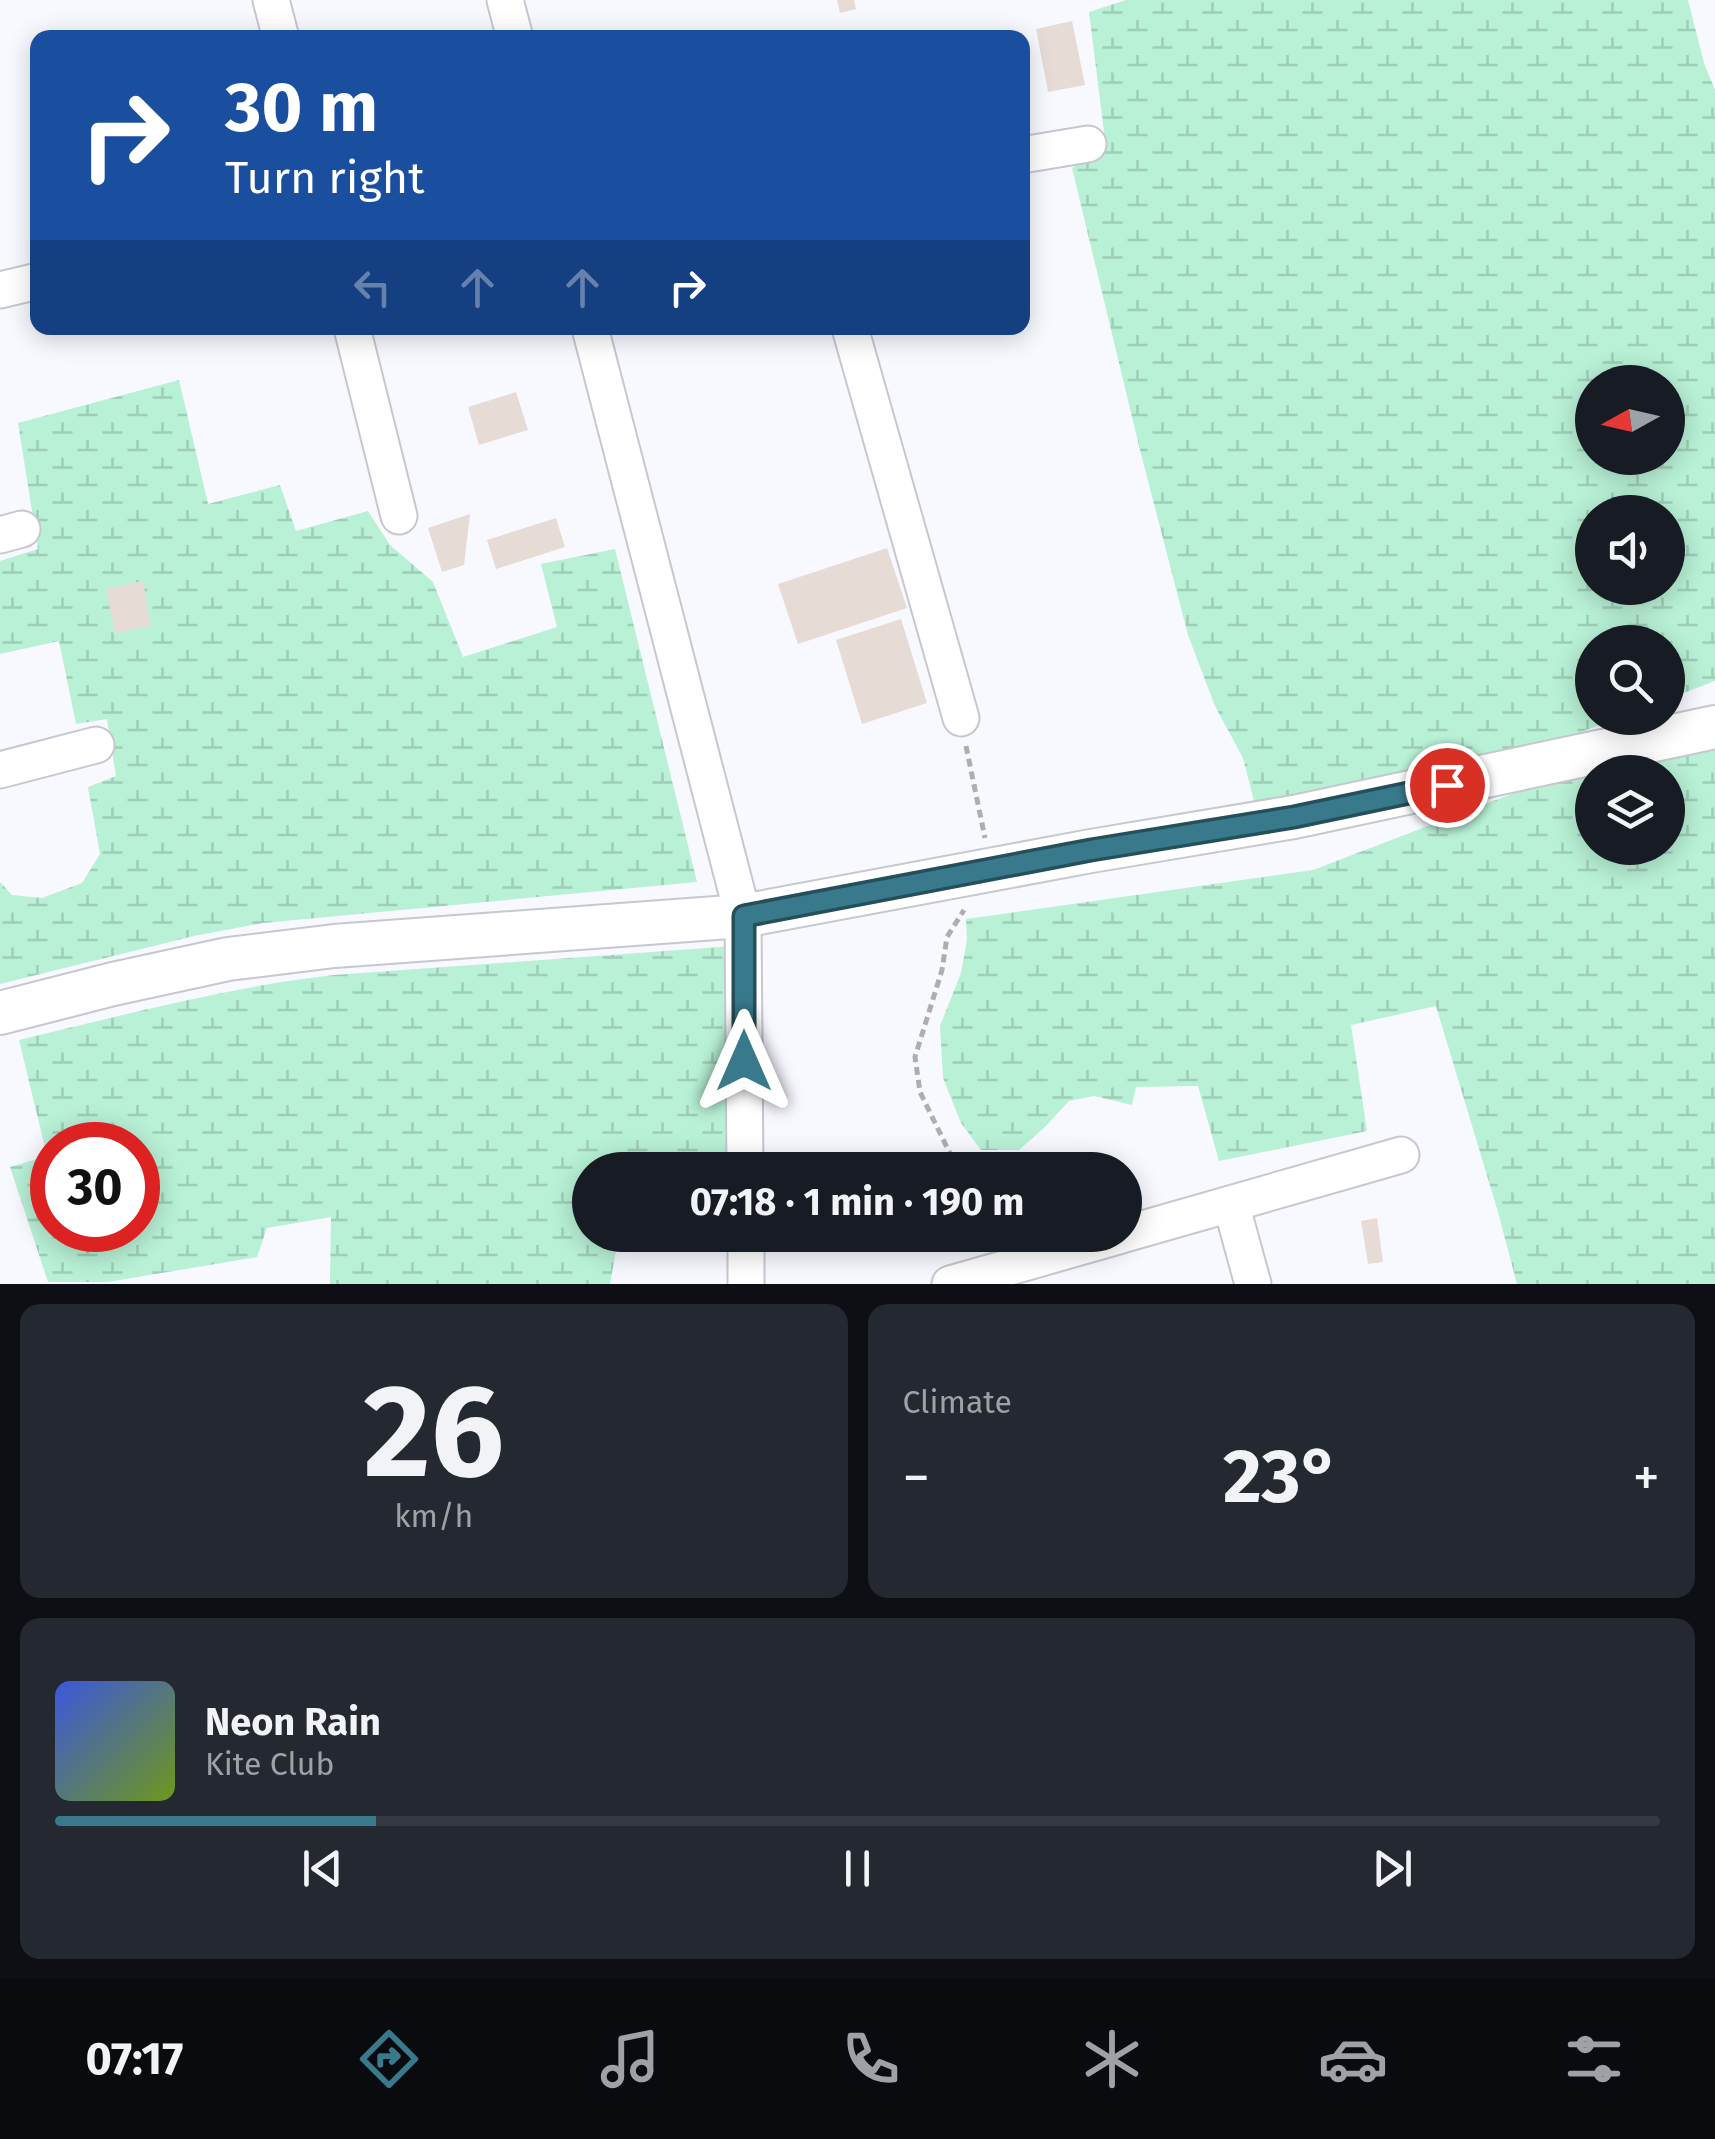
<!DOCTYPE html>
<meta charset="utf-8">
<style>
body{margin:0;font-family:"Fira Sans",sans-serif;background:#242831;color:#f1f3f6;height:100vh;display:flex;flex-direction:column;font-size:38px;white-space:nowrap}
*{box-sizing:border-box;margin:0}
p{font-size:32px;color:#9ea1a6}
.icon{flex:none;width:55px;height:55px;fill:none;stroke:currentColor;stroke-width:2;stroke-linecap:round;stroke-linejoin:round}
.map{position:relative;height:1284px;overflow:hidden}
.side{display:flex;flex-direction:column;gap:20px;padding:20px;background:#0d0f14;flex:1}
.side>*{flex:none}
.hud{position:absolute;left:30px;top:30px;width:1000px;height:305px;border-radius:20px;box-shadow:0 5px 25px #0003;background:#1a4fa0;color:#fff;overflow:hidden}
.needle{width:65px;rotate:262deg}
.fabs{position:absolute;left:1575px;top:365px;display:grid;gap:20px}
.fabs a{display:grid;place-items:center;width:110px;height:110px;border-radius:50%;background:#171b24;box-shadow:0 5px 25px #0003;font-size:50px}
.speed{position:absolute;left:30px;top:1122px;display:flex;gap:20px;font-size:50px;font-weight:700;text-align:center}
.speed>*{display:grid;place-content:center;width:130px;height:130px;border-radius:50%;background:#171b24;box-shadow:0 5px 25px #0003;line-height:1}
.speed .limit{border:15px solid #d22;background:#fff;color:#111}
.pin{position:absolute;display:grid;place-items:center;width:85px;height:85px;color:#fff;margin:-42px;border:5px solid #fff;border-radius:50%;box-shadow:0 2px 10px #0007}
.me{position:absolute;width:110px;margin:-55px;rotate:0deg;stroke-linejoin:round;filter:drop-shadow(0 0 8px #0008)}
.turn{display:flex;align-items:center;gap:35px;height:210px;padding:0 30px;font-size:45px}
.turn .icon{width:130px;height:130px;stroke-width:2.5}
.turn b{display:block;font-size:70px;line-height:85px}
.lanes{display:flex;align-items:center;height:95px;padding:0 30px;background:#0003;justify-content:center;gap:50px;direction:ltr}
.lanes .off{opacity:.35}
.big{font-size:75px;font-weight:700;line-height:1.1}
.side .card{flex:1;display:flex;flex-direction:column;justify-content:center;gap:15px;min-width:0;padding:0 35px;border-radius:20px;background:#242831}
.side .dial{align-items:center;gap:0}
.dial b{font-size:130px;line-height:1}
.song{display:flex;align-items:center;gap:30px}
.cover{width:120px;height:120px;border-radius:15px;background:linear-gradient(135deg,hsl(230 70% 55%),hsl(80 70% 35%))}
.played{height:10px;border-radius:5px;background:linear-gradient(90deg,#387a8c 20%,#363941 20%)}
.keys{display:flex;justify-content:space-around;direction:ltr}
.heat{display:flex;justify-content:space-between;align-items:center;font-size:55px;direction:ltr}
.side .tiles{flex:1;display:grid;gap:20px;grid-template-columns:1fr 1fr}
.card:last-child{grid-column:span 2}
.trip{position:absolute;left:572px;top:1152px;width:570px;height:100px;border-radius:50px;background:#171b24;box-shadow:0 5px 25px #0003;font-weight:700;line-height:100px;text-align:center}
.menu{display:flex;height:160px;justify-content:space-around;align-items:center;background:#090b0e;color:#9ea1a6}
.menu .icon{width:70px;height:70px}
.menu .current{color:#387a8c}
.menu b{font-size:45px;color:#f1f3f6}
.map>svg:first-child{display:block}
.wetland{fill:url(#wetland-marsh);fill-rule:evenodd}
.building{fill:#e6dcd5}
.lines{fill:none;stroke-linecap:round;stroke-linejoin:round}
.minor-casing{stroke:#c6c7d1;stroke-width:39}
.tertiary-casing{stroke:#c6c7d1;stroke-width:46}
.path{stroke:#adadb3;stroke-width:5;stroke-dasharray:8 5;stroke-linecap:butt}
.minor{stroke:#fff;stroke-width:35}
.tertiary{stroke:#fff;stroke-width:42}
.route-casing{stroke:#244f5b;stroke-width:25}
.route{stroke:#387a8c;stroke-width:18}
</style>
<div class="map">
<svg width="1715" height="1284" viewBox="0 0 1715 1284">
<defs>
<pattern id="wetland-marsh" width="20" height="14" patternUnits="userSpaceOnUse" patternTransform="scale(2.5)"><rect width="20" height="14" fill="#b8f1d6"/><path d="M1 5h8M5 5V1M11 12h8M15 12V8" fill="none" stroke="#9eceb7"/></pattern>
</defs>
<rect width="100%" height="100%" fill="#f8f8ff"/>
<path class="wetland" d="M1126,0H1688L1704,63L1715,90V681L1668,699V642H1592V718H1618L1323,830L1295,839L1264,840L1243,758L1215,706L1188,635L1140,450L1072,168L1106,148L1089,12ZM1592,382H1668V458H1592ZM1592,512H1668V588H1592Z
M179,380L208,504L280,485L296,531L368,511L390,545L433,582L463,657L557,627L541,564L615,549L697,882L263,923L194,936L0,984V882L12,895L42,898L82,883L100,854L88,787L116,776L107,719L76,724L59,641L0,654V561L38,549L18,423Z
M1715,716V1284H1517L1498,1212L1436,1006L1351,1025L1367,1131L1219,1161L1198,1086L1136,1087L1132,1105L1094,1096L1069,1101L1044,1128L1019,1150H981L961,1123L943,1078L940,1026L961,973L967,940L966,919L1313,870ZM1592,772H1668V848H1592Z
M734,946L730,1170H590V1235H682V1238L617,1245L610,1284H330L331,1217L267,1228L257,1257L108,1282H48L10,1167L47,1156L19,1040C124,1015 227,987 334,975ZM52,1145H138V1230H52Z"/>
<path class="building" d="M837,0H854L856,9L840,13Z
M1072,21L1085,85L1048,92L1036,29Z
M516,392L528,430L479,445L468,407Z
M470,514L464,565L442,572L428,528Z
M556,518L565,547L496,569L487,540Z
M887,548L907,608L798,644L778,584Z
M143,581L151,626L115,633L106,589Z
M901,619L927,703L862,724L836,640Z
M1377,1218L1383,1262L1368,1264L1361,1221Z"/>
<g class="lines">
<g class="minor-casing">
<path id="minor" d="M271,0L281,38
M505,0L515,38
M1022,155L1088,144
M0,290L38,281
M352,328L399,516
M590,328L743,916L745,1170
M850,328L961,718
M0,535L22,529
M0,770L96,745
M1231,1204L1253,1284
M1125,1234L1401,1155
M746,1235V1284
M950,1284L1122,1235"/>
</g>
<g class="tertiary-casing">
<path id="tertiary" d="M0,1013L113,984L228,959L334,946L743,916L1091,851L1294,817L1715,727"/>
</g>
<path class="path" d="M966,746L985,838
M958,1170L920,1092L915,1057L942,970L947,937L964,910"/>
<use href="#minor" class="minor"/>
<use href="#tertiary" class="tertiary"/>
</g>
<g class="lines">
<g class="route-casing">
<path id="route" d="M744,1061V916L1091,850L1294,817L1447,785"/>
</g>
<use href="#route" class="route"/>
</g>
</svg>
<div class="fabs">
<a><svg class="needle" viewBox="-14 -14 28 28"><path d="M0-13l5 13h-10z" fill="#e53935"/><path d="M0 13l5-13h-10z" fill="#9ea1a6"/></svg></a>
<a><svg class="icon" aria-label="sound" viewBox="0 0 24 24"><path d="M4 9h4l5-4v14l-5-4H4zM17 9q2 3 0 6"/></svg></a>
<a><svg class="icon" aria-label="search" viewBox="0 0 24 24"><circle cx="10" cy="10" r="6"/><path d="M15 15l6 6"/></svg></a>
<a><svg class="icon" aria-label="layers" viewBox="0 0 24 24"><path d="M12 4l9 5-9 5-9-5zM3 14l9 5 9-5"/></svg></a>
</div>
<div class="speed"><div class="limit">30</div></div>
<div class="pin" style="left:1447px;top:785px;background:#d93025"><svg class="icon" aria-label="arrive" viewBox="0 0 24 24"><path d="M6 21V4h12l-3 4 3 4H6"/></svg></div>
<svg class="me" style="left:744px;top:1061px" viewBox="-20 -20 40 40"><path d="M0-17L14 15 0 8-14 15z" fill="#387a8c" stroke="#fff" stroke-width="4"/></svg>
<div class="trip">07:18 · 1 min · 190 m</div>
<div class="hud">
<div class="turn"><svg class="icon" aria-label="right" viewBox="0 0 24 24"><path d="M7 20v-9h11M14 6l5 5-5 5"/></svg><div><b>30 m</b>Turn right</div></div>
<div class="lanes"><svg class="icon off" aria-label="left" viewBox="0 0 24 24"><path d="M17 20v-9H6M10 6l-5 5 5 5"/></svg><svg class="icon off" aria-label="ahead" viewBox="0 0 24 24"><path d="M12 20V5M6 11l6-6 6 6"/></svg><svg class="icon off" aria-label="ahead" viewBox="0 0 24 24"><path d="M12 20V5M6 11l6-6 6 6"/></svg><svg class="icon" aria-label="right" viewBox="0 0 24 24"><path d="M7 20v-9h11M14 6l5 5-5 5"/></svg></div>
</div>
</div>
<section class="side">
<div class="tiles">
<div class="card dial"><b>26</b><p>km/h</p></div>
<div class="card"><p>Climate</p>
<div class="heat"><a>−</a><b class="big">23°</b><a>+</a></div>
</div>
<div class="card">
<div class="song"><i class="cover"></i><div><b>Neon Rain</b><p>Kite Club</p></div></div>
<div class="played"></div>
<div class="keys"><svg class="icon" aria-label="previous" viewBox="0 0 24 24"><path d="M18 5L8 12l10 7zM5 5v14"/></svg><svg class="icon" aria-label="pause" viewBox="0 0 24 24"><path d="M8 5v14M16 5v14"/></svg><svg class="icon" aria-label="next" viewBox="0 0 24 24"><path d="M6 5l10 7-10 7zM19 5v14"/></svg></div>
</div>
</div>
</section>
<nav class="menu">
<b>07:17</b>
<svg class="icon current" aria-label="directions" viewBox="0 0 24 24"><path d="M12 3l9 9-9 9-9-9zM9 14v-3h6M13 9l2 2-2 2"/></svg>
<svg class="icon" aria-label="music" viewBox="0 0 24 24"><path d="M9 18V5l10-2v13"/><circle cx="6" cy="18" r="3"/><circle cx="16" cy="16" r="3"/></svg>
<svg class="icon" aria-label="phone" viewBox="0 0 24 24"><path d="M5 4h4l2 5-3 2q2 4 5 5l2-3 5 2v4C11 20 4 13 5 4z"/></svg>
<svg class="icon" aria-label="climate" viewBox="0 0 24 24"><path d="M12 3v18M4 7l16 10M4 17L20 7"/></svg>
<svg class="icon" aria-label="car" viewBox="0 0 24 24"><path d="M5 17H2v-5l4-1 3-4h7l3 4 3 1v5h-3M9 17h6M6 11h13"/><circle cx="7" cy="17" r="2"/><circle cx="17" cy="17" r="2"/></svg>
<svg class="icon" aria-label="filters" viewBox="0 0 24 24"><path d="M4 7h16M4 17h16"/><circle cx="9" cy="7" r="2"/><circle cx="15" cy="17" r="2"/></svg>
</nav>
